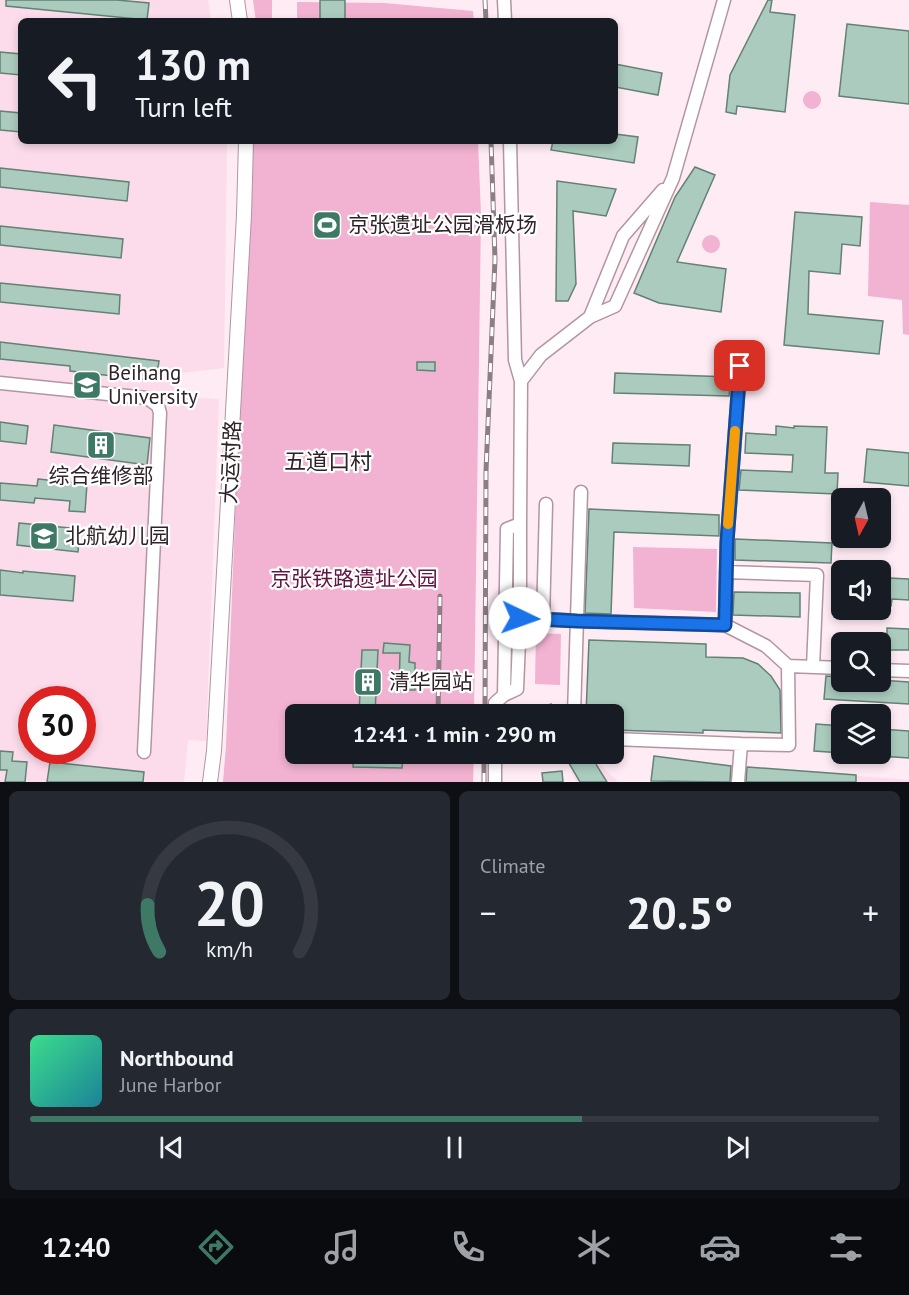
<!DOCTYPE html>
<meta charset="utf-8">
<style>
body{margin:0;font-family:"PT Sans","Noto Sans SC",sans-serif;background:#242831;color:#f1f3f6;height:100vh;display:flex;flex-direction:column;font-size:22px;white-space:nowrap}
*{box-sizing:border-box;margin:0}
p{font-size:20px;color:#9ea1a6}
.icon{flex:none;width:33px;height:33px;fill:none;stroke:currentColor;stroke-width:2;stroke-linecap:round;stroke-linejoin:round}
.map{position:relative;height:782px;overflow:hidden}
.sheet{display:flex;flex-direction:column;gap:9px;padding:9px;background:#0d0f14;flex:1}
.sheet>*{flex:none}
.banner{position:absolute;left:18px;top:18px;width:600px;height:126px;border-radius:9px;box-shadow:0 3px 9px #0003;background:#171b24;color:#f1f3f6;overflow:hidden}
.needle{width:39px;rotate:188deg}
.tools{position:absolute;left:831px;top:488px;display:grid;gap:12px}
.tools a{display:grid;place-items:center;width:60px;height:60px;border-radius:9px;background:#171b24;box-shadow:0 3px 9px #0003;font-size:30px}
.speed{position:absolute;left:18px;top:686px;display:flex;gap:12px;font-size:30px;font-weight:700;text-align:center}
.speed>*{display:grid;place-content:center;width:78px;height:78px;border-radius:50%;background:#171b24;box-shadow:0 3px 9px #0003;line-height:1}
.speed .limit{border:9px solid #d22;background:#fff;color:#111}
.pin{position:absolute;display:grid;place-items:center;width:51px;height:51px;color:#fff;margin:-26px;border-radius:12px;box-shadow:0 3px 9px #0006}
.me{position:absolute;width:66px;margin:-33px;rotate:93deg;stroke-linejoin:round;filter:drop-shadow(0 0 4px #0008)}
.turn{display:flex;align-items:center;gap:21px;height:126px;padding:0 18px;font-size:27px}
.turn .icon{width:78px;height:78px;stroke-width:2.5}
.turn b{display:block;font-size:42px;line-height:51px}
.big{font-size:45px;font-weight:800;line-height:1.1}
.sheet .tile{flex:1;display:flex;flex-direction:column;justify-content:center;gap:9px;min-width:0;padding:0 21px;border-radius:9px;background:#242831}
.sheet .dial{align-items:center;gap:0}
.dial svg{height:156px;overflow:visible;fill:none;stroke:#363941;stroke-width:7;stroke-linecap:round;text-anchor:middle}
.dial text{fill:#f1f3f6;stroke:none}
.song{display:flex;align-items:center;gap:18px}
.cover{width:72px;height:72px;border-radius:9px;background:linear-gradient(135deg,hsl(150 70% 55%),hsl(190 70% 35%))}
.played{height:6px;border-radius:3px;background:linear-gradient(90deg,#3d7964 65%,#363941 65%)}
.keys{display:flex;justify-content:space-around;direction:ltr}
.heat{display:flex;justify-content:space-between;align-items:center;font-size:33px;direction:ltr}
.sheet .tiles{flex:1;display:grid;gap:9px;grid-template-columns:1fr 1fr}
.tile:last-child{grid-column:span 2}
.trip{position:absolute;left:285px;top:704px;width:339px;height:60px;border-radius:9px;background:#171b24;box-shadow:0 3px 9px #0003;font-weight:800;line-height:60px;text-align:center}
.tabs{display:flex;height:96px;justify-content:space-around;align-items:center;background:#090b0e;color:#9ea1a6}
.tabs .icon{width:42px;height:42px}
.tabs .current{color:#3d7964}
.tabs b{font-size:27px;color:#f1f3f6}
.map>svg:first-child{display:block}
.built{fill:#fcdceb;fill-rule:evenodd}
.green{fill:#f2b2d1}
.building{fill:#aacbbd;stroke:#638175;stroke-width:1.5}
.lines{fill:none;stroke-linecap:round;stroke-linejoin:round}
.minor-casing{stroke:#b295a3;stroke-width:15}
.tertiary-casing{stroke:#b295a3;stroke-width:16}
.minor{stroke:#fff;stroke-width:12}
.tertiary{stroke:#fff;stroke-width:14}
.rail-casing{stroke:#8d7e85;stroke-width:5}
.rail{stroke:#fff;stroke-width:3;stroke-dasharray:9;stroke-linecap:butt}
.route-casing{stroke:#114b97;stroke-width:15}
.route{stroke:#1a73e8;stroke-width:10}
.slow{stroke:#f59e0b;stroke-width:10}
.labels{text-anchor:middle;stroke-width:4.5;stroke-linejoin:round;paint-order:stroke}
.poi-label{font-size:21px;fill:#2f2329;stroke:#fff;text-anchor:start}
.street-label{font-size:21px;fill:#2f2329;stroke:#fff}
.park-label{font-size:21px;fill:#611542;stroke:#fff}
.neighbourhood-label{font-size:22px;fill:#2f2329;stroke:#fff}
</style>
<div class="map">
<svg width="909" height="782" viewBox="0 0 909 782">
<rect width="100%" height="100%" fill="#ffebf4"/>
<path class="built" d="M0,0H208L211,21H21V141H227L224,368L174,374V397L219,399L206,741L188,740L184,782H0ZM32,699H82V750H32Z
M597,761L618,782H576L571,772Z
M742,765L746,767L909,780V782H739Z"/>
<path class="green" d="M253,0H272V21H256Z
M297,2L384,3L473,11L474,21H297Z
M803 100a9 9 0 1 1 18 0a9 9 0 1 1-18 0Z
M250,141H478L481,215L474,714H296V753H474L473,782H223L226,746Z
M870,202L909,205V335L903,334L902,300L868,296Z
M702 244a9 9 0 1 1 18 0a9 9 0 1 1-18 0Z
M633,547L717,549L716,612L634,608Z
M536,633L561,634L560,685L535,684Z"/>
<path class="building" d="M6,0H117L149,3L147,20L6,6Z
M320,0H345V21H320Z
M768,0H772L770,12L795,15L785,112L737,106L736,114L726,112L730,75Z
M847,24L909,31V104L839,96Z
M0,52L21,54V75L0,73Z
M615,64L662,73L658,95L615,87Z
M0,111L21,113V132L0,130Z
M615,134L638,137L634,163L551,150L553,141H615Z
M695,167L715,175L677,262L726,269L721,312L659,303L634,293L675,197Z
M0,168L129,182L127,201L0,187Z
M557,181L616,189L606,216L573,211L576,284L568,301H556Z
M795,212L862,217L860,246L842,244L840,274L809,271L808,314L883,321L879,354L784,345Z
M0,226L123,239L121,258L0,245Z
M0,283L120,295L119,314L0,302Z
M0,342L159,361L156,381L70,371V366L0,359Z
M417,362H435V371L417,370Z
M615,373L731,377L729,396L614,393Z
M0,422L28,426L26,444L0,441Z
M54,425L150,438L147,465L51,452Z
M776,426L794,428V426L827,427L825,473H838L837,494L739,490L741,470L792,472L793,455L745,453L746,433L776,435Z
M613,443L690,445L689,466L612,463Z
M867,449L909,453V486L864,482Z
M38,479L87,484L85,512L69,511L70,501L35,498L34,503L0,500V483L37,486Z
M589,509L719,515V536L614,532L611,614L585,613Z
M19,523L80,529L78,552L17,545Z
M735,539L832,543L831,563L735,560Z
M0,570L23,573V571L75,576L73,601L0,595Z
M889,578L909,579V600L892,599L891,606H880V584H889Z
M734,592L800,593V617L733,615Z
M887,628L909,629V650H889V657L880,656V642H848V633L887,634Z
M589,640L706,644V657L743,658L758,664L771,676L780,690L781,733L703,730V733L614,730V714H586Z
M384,643L410,645L409,662L415,663V690H399L400,653H383Z
M362,650H378L375,714H359Z
M826,676L842,677V681H880V680L909,682V704L824,699Z
M551,704L555,714H527Z
M816,724L842,726V753L814,751Z
M880,729L909,731V758L880,756Z
M0,751L13,752L12,761L27,762L25,782H5L7,770H0Z
M354,753H403L402,768L353,767Z
M563,753H592L597,766L607,782H580Z
M654,756L731,766L730,782L651,781Z
M50,762L144,772L143,782H47Z
M747,767L856,775V782H746Z
M562,771L563,782H543L542,773Z"/>
<g class="lines">
<g class="minor-casing">
<path id="minor" d="M504,0L505,21
M590,317L623,236L663,190
M521,381L541,355L590,317L615,306L673,178L724,0
M0,383L147,398L158,406L160,413L144,752
M726,572L817,575L813,667
M506,617L577,621L725,625L766,646L788,666L789,745L741,744L738,782
M543,619L546,504
M725,625L727,542L740,366
M788,666L842,668
M880,670L909,671
M504,695L507,529L520,524
M495,714V703L504,695L517,689L520,618V524L521,381L515,360L510,141
M574,714L581,492
M614,739L741,744
M495,753V782"/>
</g>
<g class="tertiary-casing">
<path id="tertiary" d="M237,0L240,21
M210,782L214,751L244,215L246,141"/>
</g>
<use href="#minor" class="minor"/>
<use href="#tertiary" class="tertiary"/>
<g class="rail-casing">
<path id="rail" d="M485,0L486,21
M438,714L440,596
M485,714L486,471L495,259L491,141
M438,759V753
M484,782V753"/>
</g>
<use href="#rail" class="rail"/>
</g>
<g class="lines">
<g class="route-casing">
<path id="route" d="M520,618L577,621L725,625L727,542L740,366"/>
</g>
<use href="#route" class="route"/>
<path class="slow" d="M728,524L735,431"/>
</g>
<defs>
<g id="stadium-square" transform="scale(1.5)"><rect x="-9" y="-9" width="18" height="18" rx="4" fill="#3d7964" stroke="#fff"/><path d="M0-5a6.5 5 0 1 0 0 10a6.5 5 0 1 0 0-10ZM-3.5-1.8h7v3.6h-7Z" fill="#fff"/></g>
<g id="university-square" transform="scale(1.5)"><rect x="-9" y="-9" width="18" height="18" rx="4" fill="#3d7964" stroke="#fff"/><path d="M0-5L7-2L0 1L-7-2ZM-4 1L0 2.5L4 1V4Q0 6-4 4Z" fill="#fff"/></g>
<g id="building-square" transform="scale(1.5)"><rect x="-9" y="-9" width="18" height="18" rx="4" fill="#3d7964" stroke="#fff"/><path d="M-4-6H4V6H1V3H-1V6H-4ZM-2.5-4.3h1.7v1.8h-1.7ZM.8-4.3h1.7v1.8H.8ZM-2.5-1h1.7V.8h-1.7ZM.8-1h1.7V.8H.8Z" fill="#fff"/></g>
<g id="school-square" transform="scale(1.5)"><rect x="-9" y="-9" width="18" height="18" rx="4" fill="#3d7964" stroke="#fff"/><path d="M0-5L7-2L0 1L-7-2ZM-4 1L0 2.5L4 1V4Q0 6-4 4Z" fill="#fff"/></g>
</defs>
<g fill-rule="evenodd">
<use href="#stadium-square" x="327" y="225"/>
<use href="#university-square" x="87" y="385"/>
<use href="#building-square" x="101" y="445"/>
<use href="#school-square" x="44" y="536"/>
<use href="#building-square" x="368" y="682"/>
</g>
<g class="labels">
<g class="poi-label">
<text x="348" y="232">京张遗址公园滑板场</text>
<text x="108" y="380">Beihang<tspan x="108" dy="24">University</tspan></text>
<text x="101" y="483" text-anchor="middle">综合维修部</text>
<text x="65" y="543">北航幼儿园</text>
<text x="389" y="689">清华园站</text>
</g>
<g class="street-label">
<text transform="translate(231 462) rotate(-87)" y="7">大运村路</text>
</g>
<g class="park-label">
<text x="354" y="586">京张铁路遗址公园</text>
</g>
<g class="neighbourhood-label">
<text x="328" y="469">五道口村</text>
</g>
</g>
</svg>
<div class="tools">
<a><svg class="needle" viewBox="-14 -14 28 28"><path d="M0-13l5 13h-10z" fill="#e53935"/><path d="M0 13l5-13h-10z" fill="#9ea1a6"/></svg></a>
<a><svg class="icon" aria-label="sound" viewBox="0 0 24 24"><path d="M4 9h4l5-4v14l-5-4H4zM17 9q2 3 0 6"/></svg></a>
<a><svg class="icon" aria-label="search" viewBox="0 0 24 24"><circle cx="10" cy="10" r="6"/><path d="M15 15l6 6"/></svg></a>
<a><svg class="icon" aria-label="layers" viewBox="0 0 24 24"><path d="M12 4l9 5-9 5-9-5zM3 14l9 5 9-5"/></svg></a>
</div>
<div class="speed"><div class="limit">30</div></div>
<div class="pin" style="left:740px;top:366px;background:#d93025"><svg class="icon" aria-label="arrive" viewBox="0 0 24 24"><path d="M6 21V4h12l-3 4 3 4H6"/></svg></div>
<svg class="me" style="left:520px;top:618px" viewBox="-20 -20 40 40"><circle r="19" fill="#fff"/><path d="M0-13L10 11 0 6-10 11z" fill="#1a73e8"/></svg>
<div class="trip">12:41 · 1 min · 290 m</div>
<div class="banner">
<div class="turn"><svg class="icon" aria-label="left" viewBox="0 0 24 24"><path d="M17 20v-9H6M10 6l-5 5 5 5"/></svg><div><b>130 m</b>Turn left</div></div>
</div>
</div>
<section class="sheet">
<div class="tiles">
<div class="tile dial"><svg viewBox="0 0 100 80">
<path d="M14 69A42 42 0 1 1 86 69"/>
<path d="M14 69A42 42 0 0 1 8 45" stroke="#3d7964"/>
<text x="50" y="56" font-size="32" font-weight="700">20</text>
<text x="50" y="72" font-size="11">km/h</text>
</svg></div>
<div class="tile"><p>Climate</p>
<div class="heat"><a>−</a><b class="big">20.5°</b><a>+</a></div>
</div>
<div class="tile">
<div class="song"><i class="cover"></i><div><b>Northbound</b><p>June Harbor</p></div></div>
<div class="played"></div>
<div class="keys"><svg class="icon" aria-label="previous" viewBox="0 0 24 24"><path d="M18 5L8 12l10 7zM5 5v14"/></svg><svg class="icon" aria-label="pause" viewBox="0 0 24 24"><path d="M8 5v14M16 5v14"/></svg><svg class="icon" aria-label="next" viewBox="0 0 24 24"><path d="M6 5l10 7-10 7zM19 5v14"/></svg></div>
</div>
</div>
</section>
<nav class="tabs">
<b>12:40</b>
<svg class="icon current" aria-label="directions" viewBox="0 0 24 24"><path d="M12 3l9 9-9 9-9-9zM9 14v-3h6M13 9l2 2-2 2"/></svg>
<svg class="icon" aria-label="music" viewBox="0 0 24 24"><path d="M9 18V5l10-2v13"/><circle cx="6" cy="18" r="3"/><circle cx="16" cy="16" r="3"/></svg>
<svg class="icon" aria-label="phone" viewBox="0 0 24 24"><path d="M5 4h4l2 5-3 2q2 4 5 5l2-3 5 2v4C11 20 4 13 5 4z"/></svg>
<svg class="icon" aria-label="climate" viewBox="0 0 24 24"><path d="M12 3v18M4 7l16 10M4 17L20 7"/></svg>
<svg class="icon" aria-label="car" viewBox="0 0 24 24"><path d="M5 17H2v-5l4-1 3-4h7l3 4 3 1v5h-3M9 17h6M6 11h13"/><circle cx="7" cy="17" r="2"/><circle cx="17" cy="17" r="2"/></svg>
<svg class="icon" aria-label="filters" viewBox="0 0 24 24"><path d="M4 7h16M4 17h16"/><circle cx="9" cy="7" r="2"/><circle cx="15" cy="17" r="2"/></svg>
</nav>
